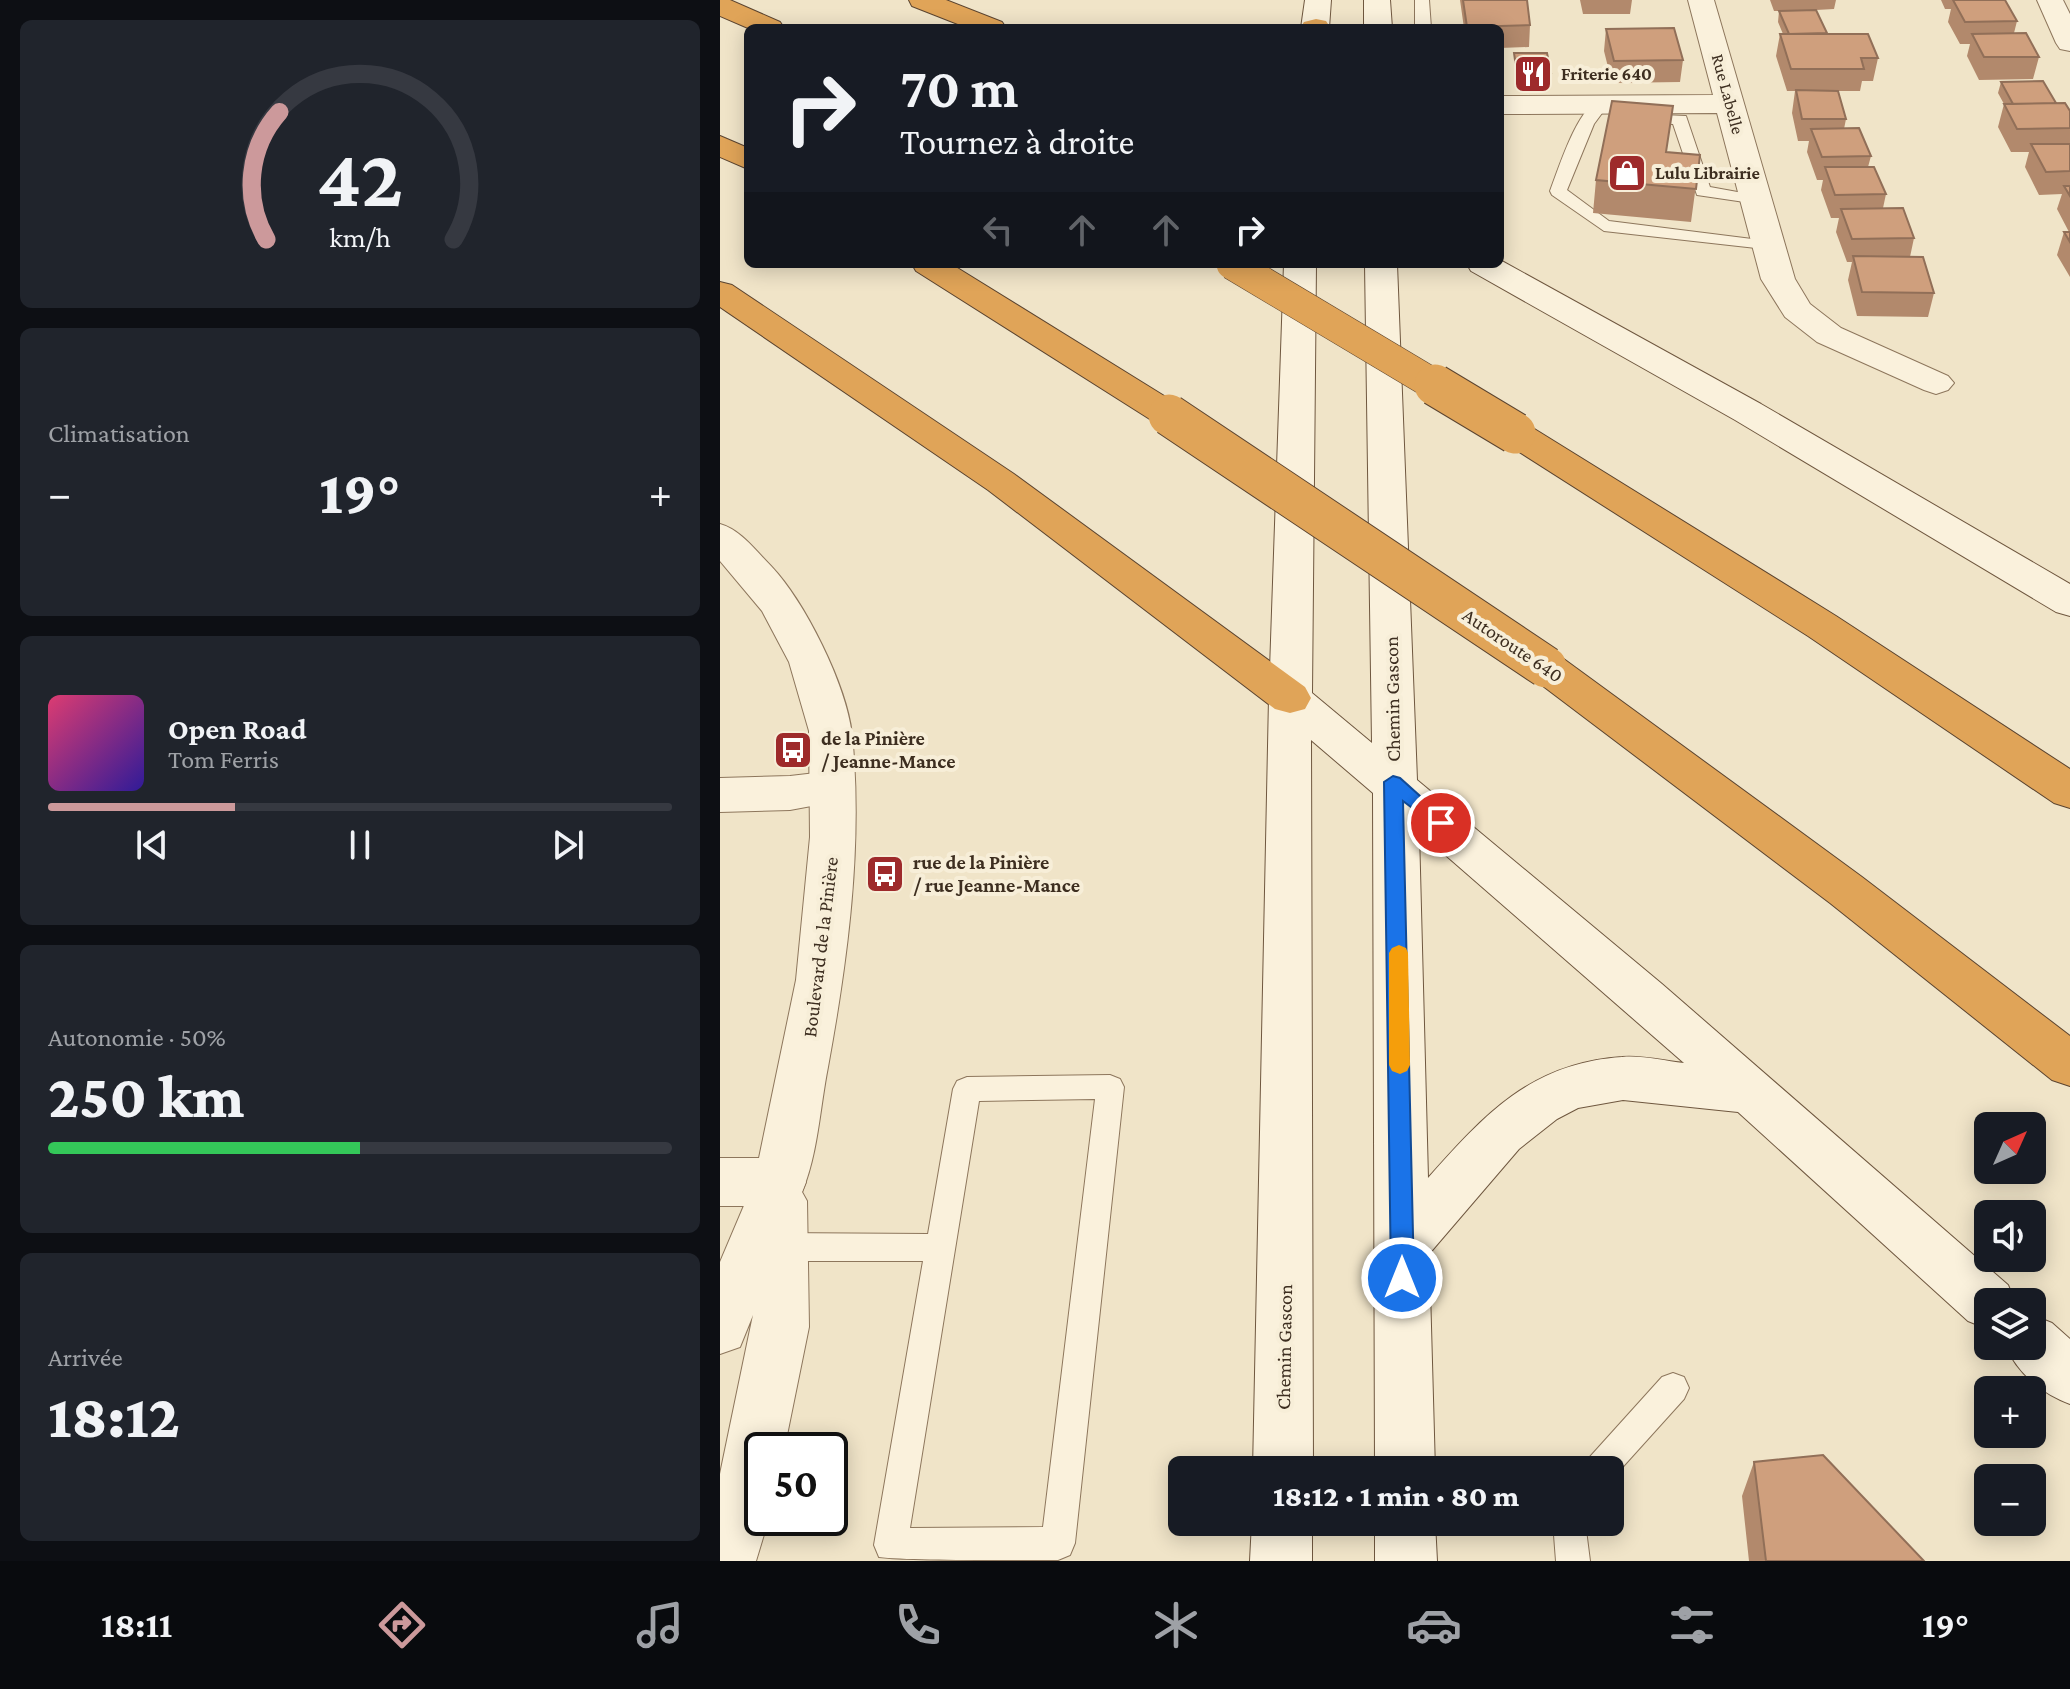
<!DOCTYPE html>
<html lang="fr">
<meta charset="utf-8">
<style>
body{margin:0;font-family:"Crimson Pro",serif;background:#20242c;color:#f1f3f6;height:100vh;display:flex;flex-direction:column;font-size:30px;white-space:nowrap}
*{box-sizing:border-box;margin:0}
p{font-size:26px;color:#9ea1a6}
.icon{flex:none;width:44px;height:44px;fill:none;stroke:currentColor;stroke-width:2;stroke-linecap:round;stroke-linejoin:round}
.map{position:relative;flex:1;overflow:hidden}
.panel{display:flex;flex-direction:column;gap:20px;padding:20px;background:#0d0f14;width:720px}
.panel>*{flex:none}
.guide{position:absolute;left:24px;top:24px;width:760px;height:244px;border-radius:12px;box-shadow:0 4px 20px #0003;background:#171b24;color:#f1f3f6;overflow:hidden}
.needle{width:52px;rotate:45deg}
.fabs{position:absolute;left:1254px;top:1112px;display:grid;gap:16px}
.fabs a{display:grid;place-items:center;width:72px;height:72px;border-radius:12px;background:#171b24;box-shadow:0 4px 20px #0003;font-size:40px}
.speed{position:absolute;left:24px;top:1432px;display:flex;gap:16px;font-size:40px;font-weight:700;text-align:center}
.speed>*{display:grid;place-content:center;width:104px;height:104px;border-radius:50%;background:#171b24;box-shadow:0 4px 20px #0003;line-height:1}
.speed .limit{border:4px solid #111;border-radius:12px;background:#fff;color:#111}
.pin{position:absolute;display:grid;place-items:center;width:68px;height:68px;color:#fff;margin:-34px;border:4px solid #fff;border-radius:50%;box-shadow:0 2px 8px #0007}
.me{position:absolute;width:88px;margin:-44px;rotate:0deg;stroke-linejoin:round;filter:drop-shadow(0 0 6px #0008)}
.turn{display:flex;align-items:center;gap:28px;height:168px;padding:0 24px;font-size:36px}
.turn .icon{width:104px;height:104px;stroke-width:2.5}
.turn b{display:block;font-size:56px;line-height:68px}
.lanes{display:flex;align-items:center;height:76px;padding:0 24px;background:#0003;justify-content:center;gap:40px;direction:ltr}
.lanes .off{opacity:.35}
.big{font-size:60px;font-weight:800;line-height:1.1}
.panel .tile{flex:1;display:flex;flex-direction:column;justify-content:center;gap:12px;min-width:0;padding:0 28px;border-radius:12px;background:#20242c}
.panel .dial{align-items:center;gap:0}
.dial svg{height:208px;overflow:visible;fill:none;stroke:#363941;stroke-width:7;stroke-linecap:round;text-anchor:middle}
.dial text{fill:#f1f3f6;stroke:none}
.song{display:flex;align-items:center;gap:24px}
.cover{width:96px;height:96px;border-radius:12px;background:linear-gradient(135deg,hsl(340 70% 55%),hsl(250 70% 35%))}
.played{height:8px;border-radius:4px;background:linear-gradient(90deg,#cc999b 30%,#363941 30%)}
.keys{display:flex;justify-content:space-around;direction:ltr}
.heat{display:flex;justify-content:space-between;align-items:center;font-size:44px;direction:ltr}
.charge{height:12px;border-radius:6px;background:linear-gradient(90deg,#34c759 50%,#363941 0)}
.trip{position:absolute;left:448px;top:1456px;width:456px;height:80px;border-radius:12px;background:#171b24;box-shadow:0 4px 20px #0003;font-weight:800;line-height:80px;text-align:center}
.tabs{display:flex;height:128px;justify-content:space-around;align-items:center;background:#090b0e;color:#9ea1a6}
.tabs .icon{width:56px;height:56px}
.tabs .on{color:#cc999b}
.tabs b{font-size:36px;color:#f1f3f6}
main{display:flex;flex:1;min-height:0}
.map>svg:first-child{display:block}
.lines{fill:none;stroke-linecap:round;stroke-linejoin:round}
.service-casing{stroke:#8d765c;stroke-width:2}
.minor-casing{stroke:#8d765c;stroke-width:2}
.tertiary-casing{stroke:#8d765c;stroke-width:2}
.secondary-casing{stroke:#6f573f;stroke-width:2}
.motorway-casing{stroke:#5b4430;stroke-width:2}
.service{fill:#faf1dc;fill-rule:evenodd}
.minor{fill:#faf1dc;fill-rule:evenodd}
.tertiary{fill:#faf1dc;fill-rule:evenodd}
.secondary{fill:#faf1dc;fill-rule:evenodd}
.motorway{fill:#e0a458;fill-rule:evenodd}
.motorway-bridge-far1-casing{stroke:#5b4430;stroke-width:32;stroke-linecap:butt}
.motorway-bridge-casing{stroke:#5b4430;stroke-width:43;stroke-linecap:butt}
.motorway-bridge-far1{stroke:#e0a458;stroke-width:31}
.motorway-bridge{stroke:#e0a458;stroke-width:41}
.wall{fill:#b2896c}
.building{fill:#cf9f7d;stroke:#916f58;stroke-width:2}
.route{fill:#1a73e8;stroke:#114b97;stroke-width:2}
.slow{fill:#f59e0b}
.labels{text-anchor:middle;stroke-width:8;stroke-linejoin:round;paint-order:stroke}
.far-poi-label{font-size:18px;font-weight:bold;fill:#3d2e20;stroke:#f7eed8;text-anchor:start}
.far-street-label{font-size:18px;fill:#3d2e20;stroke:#f7eed8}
.street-label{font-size:20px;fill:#3d2e20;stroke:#f7eed8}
.poi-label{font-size:20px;font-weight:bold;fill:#3d2e20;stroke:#f7eed8;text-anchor:start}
</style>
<main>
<section class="panel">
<div class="tile dial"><svg viewBox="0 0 100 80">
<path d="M14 69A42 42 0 1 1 86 69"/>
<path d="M14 69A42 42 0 0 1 19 20" stroke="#cc999b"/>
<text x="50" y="56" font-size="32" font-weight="700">42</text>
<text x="50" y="72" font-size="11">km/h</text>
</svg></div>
<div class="tile"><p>Climatisation</p>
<div class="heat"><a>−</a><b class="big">19°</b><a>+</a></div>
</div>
<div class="tile">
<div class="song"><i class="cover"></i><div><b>Open Road</b><p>Tom Ferris</p></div></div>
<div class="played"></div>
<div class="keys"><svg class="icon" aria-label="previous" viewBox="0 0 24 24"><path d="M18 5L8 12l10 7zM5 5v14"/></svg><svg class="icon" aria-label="pause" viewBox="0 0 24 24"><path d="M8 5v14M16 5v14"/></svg><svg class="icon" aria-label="next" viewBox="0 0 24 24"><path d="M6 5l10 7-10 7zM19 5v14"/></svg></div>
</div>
<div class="tile"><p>Autonomie · 50%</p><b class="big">250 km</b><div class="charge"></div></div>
<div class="tile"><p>Arrivée</p><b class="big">18:12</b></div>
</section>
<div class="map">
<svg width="1350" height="1561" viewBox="0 0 1350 1561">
<rect width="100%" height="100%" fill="#f0e4c8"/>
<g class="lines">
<g class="service-casing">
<path id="service" d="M695,0H709L711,28H695Z
M880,100L888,105L874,124L847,190L889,221L1048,241L1057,246L1054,250L884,231L832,195L830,191C839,168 857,108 880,100Z
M919,114L966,116L990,187L1045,197L1048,201L1045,205L977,195L953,124L913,122L911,119Z
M390,1075L400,1079L404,1087L355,1543L350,1555L338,1560C300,1560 189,1561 159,1557L154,1545L203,1261H55L45,1257L40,1247L45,1237L55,1233L208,1234L233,1089L237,1081L247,1077ZM375,1099L323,1527L190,1528L259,1101Z
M953,1373L964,1377L969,1388L964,1399L890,1481V1470H863L868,1459L942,1377Z
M833,1522H865L870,1561H836Z"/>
</g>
<g class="minor-casing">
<path id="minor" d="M968,0H994L1075,279L1090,304L1121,328L1228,376L1234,383L1228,390L1216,394L1204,390L1097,342L1065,317L1041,279L997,113L780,114V96L993,95Z
M1317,0H1343L1350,14V51L1340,49L1336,43Z
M113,771L129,775L135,787L129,799L70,810L0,812V778L70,776Z
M0,1158H60L79,1165L86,1182L79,1199L60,1206H0Z"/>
</g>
<g class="tertiary-casing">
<path id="tertiary" d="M0,524C21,530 35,550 51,566C85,602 126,684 132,734C143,845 128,958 108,1067C100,1107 98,1154 82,1192L87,1201L89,1327L64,1450H42V1518H49L36,1561H0V1474L33,1315L20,1347L0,1354V1262L34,1182L76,980L90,837L89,731L69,662L42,611L0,561Z"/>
</g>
<g class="secondary-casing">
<path id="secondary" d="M585,0H611L609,28H581Z
M644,0H670L672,28H644Z
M780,260L1041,404L1350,584V616L1336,612L1015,420L751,271L747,264H780Z
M564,264H596L592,693L652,743L645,264H677L697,780L942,984L1288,1285L1295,1302H1268V1329L1248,1321L1018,1112L903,1100L858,1108L837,1119L799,1149L709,1254L715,1470H655L653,793L591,740L593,1470H533L549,698ZM699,832L964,1063C944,1061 922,1055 902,1057C811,1063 764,1115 708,1178Z
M1312,1315L1332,1323L1350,1339V1404C1323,1394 1297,1373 1286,1346H1312Z
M532,1522H592V1561H530Z
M655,1522H715L717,1561H655Z"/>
</g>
<g class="motorway-casing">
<path id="motorway" d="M0,0H10L60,22L64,28H28L0,16Z
M189,0H226L282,22L286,28H248L192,6Z
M596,19L606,21L610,27L580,28L584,22Z
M0,136L28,148V169L0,157Z
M192,264H231L462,407L467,415L462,423L449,426L436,423L196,271Z
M0,282L12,285L294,474L585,687L591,698L585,709L570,713L555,709L268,490L0,307Z
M795,422L808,425L1116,616L1350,769V808L1334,803L1088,636L782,441L777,433L782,425Z
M826,652L841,657L1142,877L1350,1036V1086L1332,1080L1110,903L811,677L805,667L811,657Z"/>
</g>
<use href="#service" class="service"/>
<use href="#minor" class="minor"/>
<use href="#tertiary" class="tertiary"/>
<use href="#secondary" class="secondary"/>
<use href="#motorway" class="motorway"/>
<g class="motorway-bridge-far1-casing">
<path id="motorway-bridge-far1" d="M512,264L718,387"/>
</g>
<g class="motorway-bridge-casing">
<path id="motorway-bridge" d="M715,385L795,433
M449,415L826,667"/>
</g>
<use href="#motorway-bridge-far1" class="motorway-bridge-far1"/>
<use href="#motorway-bridge" class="motorway-bridge"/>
</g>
<path class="wall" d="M740,0H807L810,25L809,47L780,48V28H744Z
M860,0H912L910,14H863Z
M1050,0H1116L1114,9L1096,10L1107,34L1158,58L1153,81H1142L1140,91H1114L1126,119L1124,129L1151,156L1148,167L1166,194L1163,208L1194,238L1190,257L1214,293L1208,317L1137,316L1128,280L1132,262H1127L1116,232L1119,218H1111L1101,190L1103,180H1097L1087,152L1089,141H1078L1072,113L1075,91H1067L1056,56L1060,34H1063L1058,22L1059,11H1054Z
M1221,0H1285L1297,21L1294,33L1319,57L1313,79L1259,80L1247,56L1250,44H1240L1228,22L1231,9H1225Z
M886,29L963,60L960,82L892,83L884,51Z
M794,53L831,73L830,85H797L794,65Z
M1281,82L1336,103L1350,111V277L1337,255L1344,232H1349L1337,209L1342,194L1319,195L1305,167L1309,152H1291L1278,127L1284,104L1278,93Z
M980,155L971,222L873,213L876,180Z
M1034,1462L1204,1561H1029L1022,1496Z"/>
<path class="building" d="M743,0H807L810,25L747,27Z
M1233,0H1285L1297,21L1245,22Z
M1096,10L1107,33L1069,34L1059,11Z
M954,28L963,60L894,61L886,29Z
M1306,33L1319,57H1264L1252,34Z
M1060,34H1148L1158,58H1141L1144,69H1071Z
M794,53H827L831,73L797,74Z
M1323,81L1336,103L1293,104L1281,82Z
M1076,90L1118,91L1126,119H1082Z
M892,101L953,106L946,152L980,155L976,189L876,180Z
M1345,103L1350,111V128L1297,129L1284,104Z
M1139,128L1151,156L1102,157L1091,129Z
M1311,144H1350V171L1326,172Z
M1105,167H1154L1166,194L1115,195Z
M1344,186H1350V196Z
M1183,208L1194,238L1132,239L1121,209Z
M1344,232H1350V242Z
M1133,256L1203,257L1214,293L1142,292Z
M1103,1455L1204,1561H1046L1034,1462Z"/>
<path class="route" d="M673,776L680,778L730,823L721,830L683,801L694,1278L690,1285L682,1289L674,1285L671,1278L664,782Z"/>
<path class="slow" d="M679,945L686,948L688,953L690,1065L687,1071L680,1074L672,1071L669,1065V953L672,948Z"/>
<defs>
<g id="restaurant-square" transform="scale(2)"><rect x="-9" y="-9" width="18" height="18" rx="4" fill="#9e2a2b" stroke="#f7eed8"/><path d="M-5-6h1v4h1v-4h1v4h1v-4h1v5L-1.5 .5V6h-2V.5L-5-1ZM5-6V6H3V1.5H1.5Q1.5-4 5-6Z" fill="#fff"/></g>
<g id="shop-square" transform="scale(2)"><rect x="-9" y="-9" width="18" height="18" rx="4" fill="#9e2a2b" stroke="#f7eed8"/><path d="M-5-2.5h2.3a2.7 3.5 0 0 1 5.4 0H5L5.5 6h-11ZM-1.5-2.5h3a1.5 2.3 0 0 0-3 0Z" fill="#fff"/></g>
<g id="bus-square" transform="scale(2)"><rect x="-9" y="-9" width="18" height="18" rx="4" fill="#9e2a2b" stroke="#f7eed8"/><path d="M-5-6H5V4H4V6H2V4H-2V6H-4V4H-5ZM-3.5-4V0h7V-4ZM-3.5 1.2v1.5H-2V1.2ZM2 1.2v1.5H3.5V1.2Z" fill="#fff"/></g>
</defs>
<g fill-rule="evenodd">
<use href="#restaurant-square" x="813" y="74"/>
<use href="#shop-square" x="907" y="173"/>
<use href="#bus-square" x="73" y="750"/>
<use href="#bus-square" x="165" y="874"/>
</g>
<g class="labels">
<g class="far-poi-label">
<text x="841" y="80">Friterie 640</text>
<text x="935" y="179">Lulu Librairie</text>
</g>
<g class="far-street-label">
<text transform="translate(1008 94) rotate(75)" y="6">Rue Labelle</text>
</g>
<g class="street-label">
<text transform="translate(793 645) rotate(34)" y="7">Autoroute 640</text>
<text transform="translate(672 699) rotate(-91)" y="7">Chemin Gascon</text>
<text transform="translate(100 947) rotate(-83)" y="7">Boulevard de la Pinière</text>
<text transform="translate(564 1347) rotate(-89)" y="7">Chemin Gascon</text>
</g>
<g class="poi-label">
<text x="101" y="745">de la Pinière<tspan x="101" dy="23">/ Jeanne-Mance</tspan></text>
<text x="193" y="869">rue de la Pinière<tspan x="193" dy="23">/ rue Jeanne-Mance</tspan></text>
</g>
</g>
</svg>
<div class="fabs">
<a><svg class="needle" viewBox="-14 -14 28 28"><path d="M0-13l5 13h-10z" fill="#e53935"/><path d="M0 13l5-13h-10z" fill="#9ea1a6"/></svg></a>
<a><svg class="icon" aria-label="sound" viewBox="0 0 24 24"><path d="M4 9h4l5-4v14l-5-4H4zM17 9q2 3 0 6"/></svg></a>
<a><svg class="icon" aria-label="layers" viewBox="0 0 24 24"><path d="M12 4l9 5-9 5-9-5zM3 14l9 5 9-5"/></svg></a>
<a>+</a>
<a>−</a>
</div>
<div class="speed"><div class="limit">50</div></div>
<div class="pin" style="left:721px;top:823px;background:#d93025"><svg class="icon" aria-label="arrive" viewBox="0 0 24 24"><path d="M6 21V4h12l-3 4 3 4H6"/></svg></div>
<svg class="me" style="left:682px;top:1278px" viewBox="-20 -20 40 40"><circle r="17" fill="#1a73e8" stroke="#fff" stroke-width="3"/><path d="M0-11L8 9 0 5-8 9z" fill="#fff"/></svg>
<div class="trip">18:12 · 1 min · 80 m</div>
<div class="guide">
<div class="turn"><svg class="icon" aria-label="right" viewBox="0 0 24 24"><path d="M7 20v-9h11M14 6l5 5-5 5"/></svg><div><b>70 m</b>Tournez à droite</div></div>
<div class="lanes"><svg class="icon off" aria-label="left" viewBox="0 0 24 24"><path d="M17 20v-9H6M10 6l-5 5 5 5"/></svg><svg class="icon off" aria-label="ahead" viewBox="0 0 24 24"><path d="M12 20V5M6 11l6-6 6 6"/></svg><svg class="icon off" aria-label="ahead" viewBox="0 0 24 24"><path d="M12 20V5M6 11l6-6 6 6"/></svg><svg class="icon" aria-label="right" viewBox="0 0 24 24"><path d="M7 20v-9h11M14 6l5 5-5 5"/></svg></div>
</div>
</div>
</main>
<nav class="tabs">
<b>18:11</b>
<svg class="icon on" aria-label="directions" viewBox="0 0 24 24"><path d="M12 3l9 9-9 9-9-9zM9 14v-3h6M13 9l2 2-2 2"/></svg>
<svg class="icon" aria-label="music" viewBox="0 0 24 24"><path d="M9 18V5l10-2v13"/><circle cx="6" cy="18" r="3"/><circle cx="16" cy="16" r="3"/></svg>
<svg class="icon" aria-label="phone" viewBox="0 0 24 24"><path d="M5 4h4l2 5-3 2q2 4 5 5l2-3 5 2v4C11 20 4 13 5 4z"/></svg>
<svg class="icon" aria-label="climate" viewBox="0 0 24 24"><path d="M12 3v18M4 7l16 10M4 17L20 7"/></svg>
<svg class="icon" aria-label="car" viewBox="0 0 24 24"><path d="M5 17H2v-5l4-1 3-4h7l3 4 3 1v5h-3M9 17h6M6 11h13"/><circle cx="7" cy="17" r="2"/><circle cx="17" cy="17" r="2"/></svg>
<svg class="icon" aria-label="filters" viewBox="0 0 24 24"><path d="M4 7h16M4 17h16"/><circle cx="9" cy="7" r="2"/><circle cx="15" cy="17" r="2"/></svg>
<b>19°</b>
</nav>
